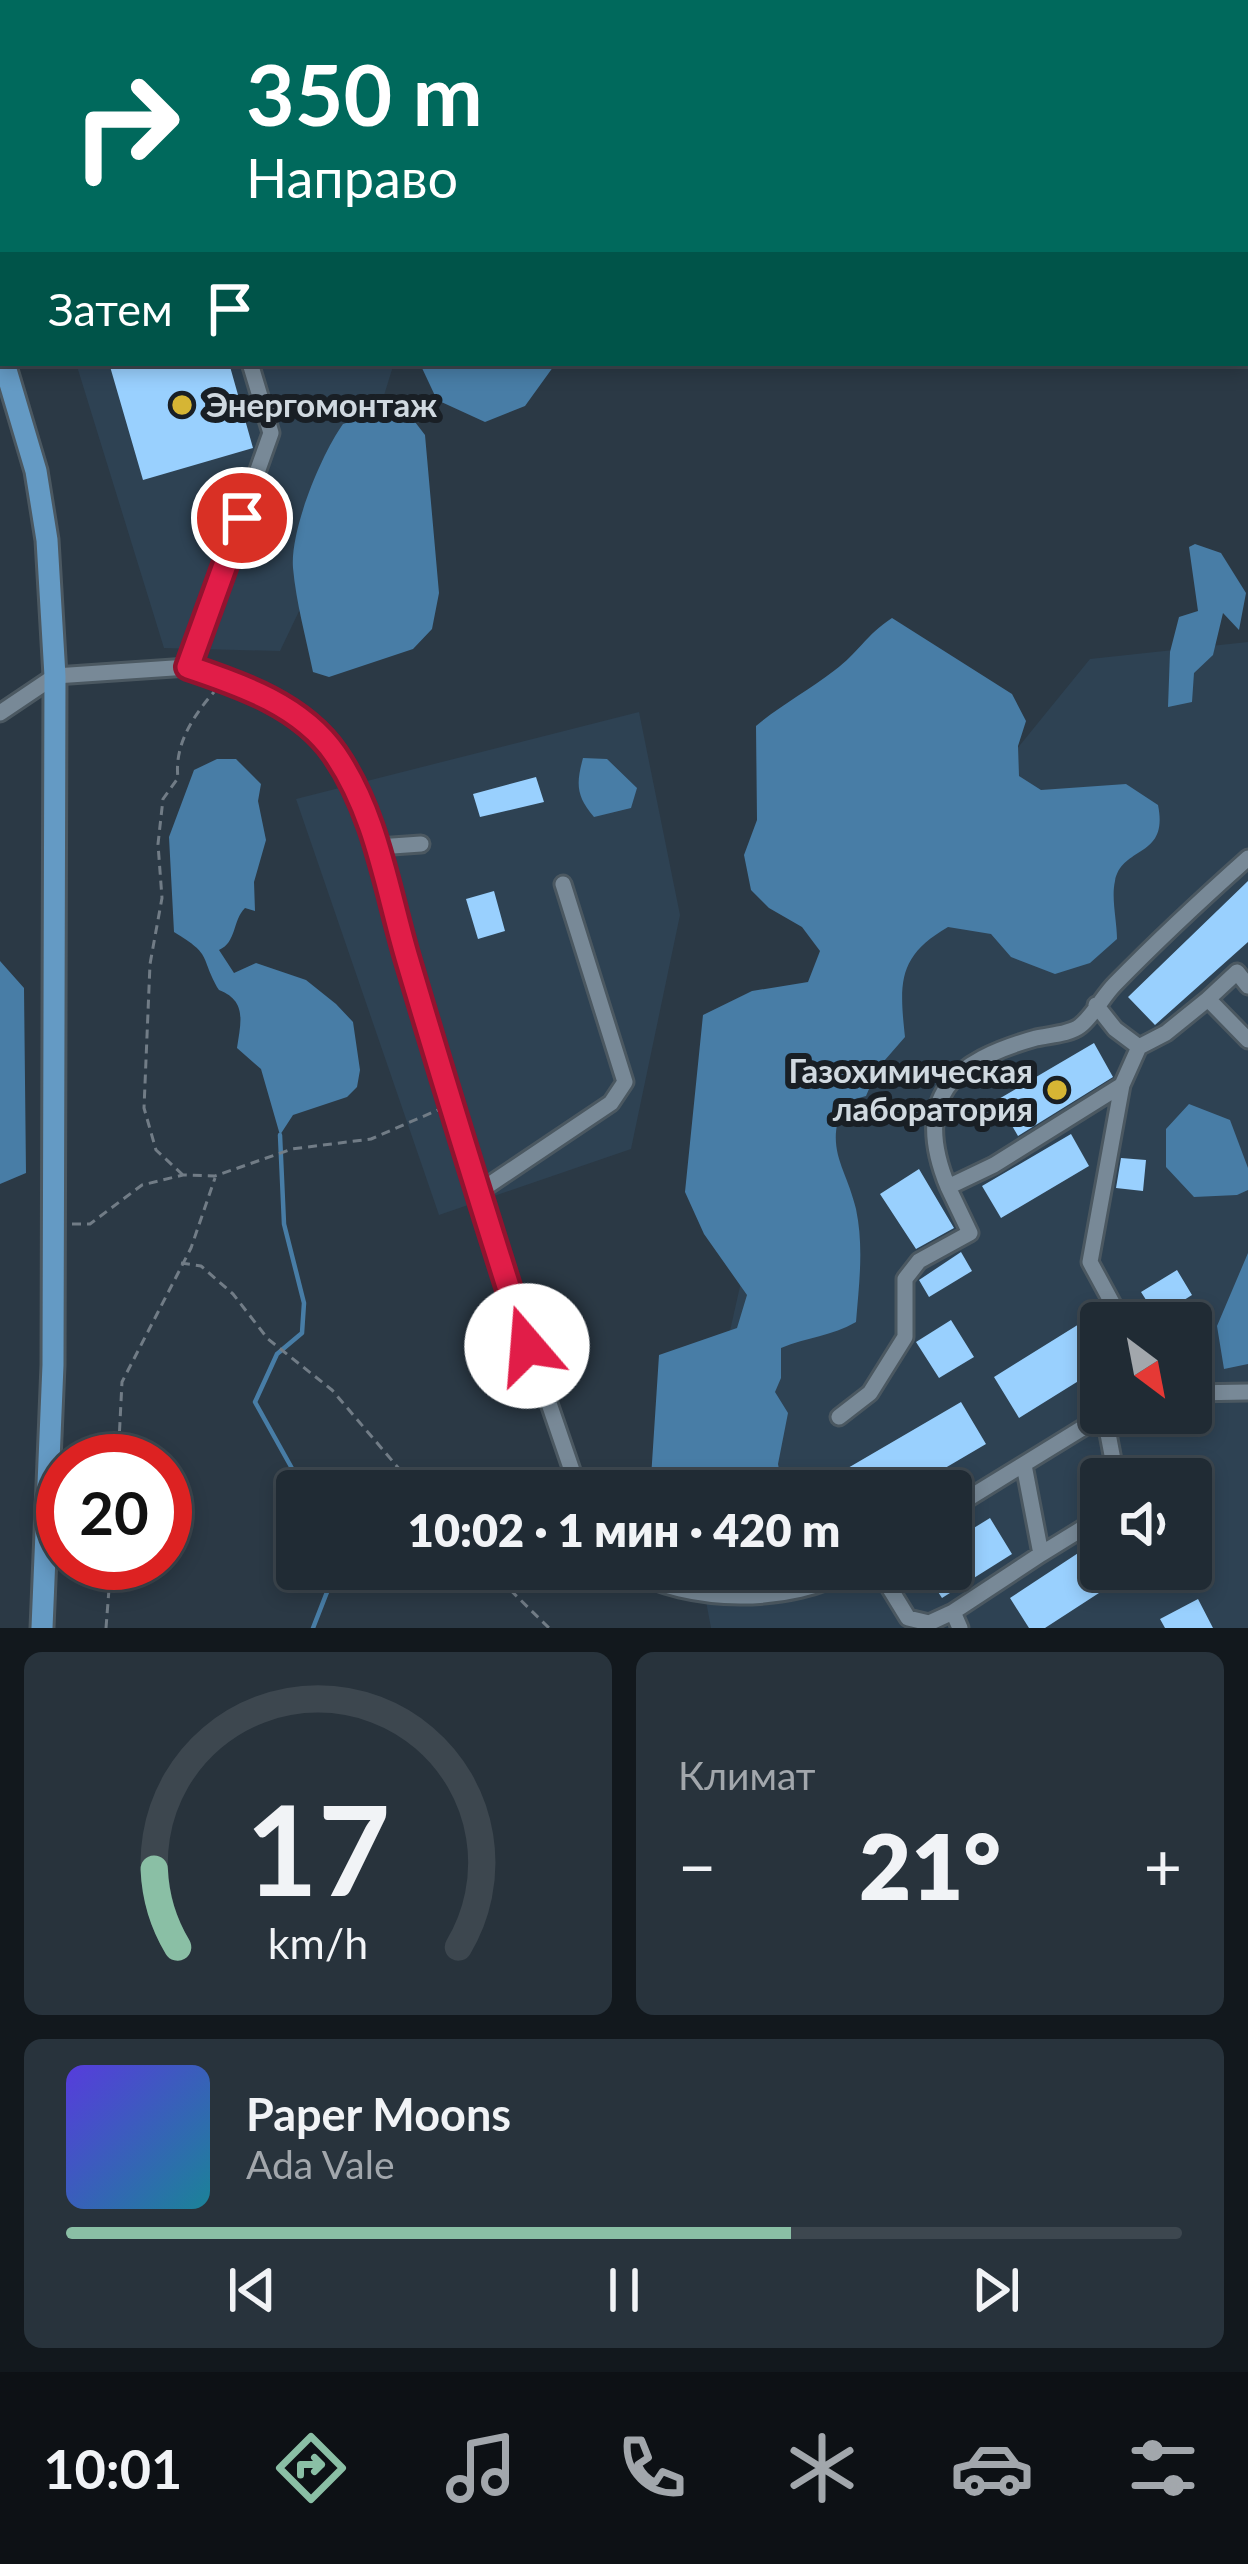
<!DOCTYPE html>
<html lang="ru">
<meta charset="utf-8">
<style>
body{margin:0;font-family:Lato,sans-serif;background:#28333c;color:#f1f3f6;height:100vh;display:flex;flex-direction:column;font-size:45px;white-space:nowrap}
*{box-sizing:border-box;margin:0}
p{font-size:39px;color:#a2a7ac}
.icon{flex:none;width:66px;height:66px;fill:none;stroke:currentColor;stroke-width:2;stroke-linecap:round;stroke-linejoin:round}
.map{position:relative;height:1628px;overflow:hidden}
.panel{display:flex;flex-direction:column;gap:24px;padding:24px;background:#12181d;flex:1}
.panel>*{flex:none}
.banner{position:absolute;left:0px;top:0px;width:1248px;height:366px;box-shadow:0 6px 18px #0003,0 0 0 3px #3d474f;background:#00695c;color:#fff;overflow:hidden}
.needle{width:78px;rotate:148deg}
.fabs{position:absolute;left:1080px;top:1302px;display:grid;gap:24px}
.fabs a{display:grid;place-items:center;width:132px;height:132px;border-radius:12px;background:#202b34;box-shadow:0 6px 18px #0003,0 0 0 3px #3d474f;font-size:60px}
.speed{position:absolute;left:36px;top:1434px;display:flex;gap:24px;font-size:60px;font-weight:700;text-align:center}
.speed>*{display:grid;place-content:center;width:156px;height:156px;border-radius:50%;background:#202b34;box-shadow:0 6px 18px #0003,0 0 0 3px #3d474f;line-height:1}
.speed .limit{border:18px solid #d22;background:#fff;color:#111}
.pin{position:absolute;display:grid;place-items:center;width:102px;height:102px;color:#fff;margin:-51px;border:6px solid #fff;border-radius:50%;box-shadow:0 3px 12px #0007}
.me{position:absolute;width:132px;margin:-66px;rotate:342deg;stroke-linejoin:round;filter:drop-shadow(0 0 9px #0008)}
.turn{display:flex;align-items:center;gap:42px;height:252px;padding:0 48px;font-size:54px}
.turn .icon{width:156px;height:156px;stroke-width:2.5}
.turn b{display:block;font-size:84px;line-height:102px}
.then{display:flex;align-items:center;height:114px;padding:0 48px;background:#0003;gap:24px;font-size:45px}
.big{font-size:90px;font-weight:800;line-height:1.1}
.panel .tile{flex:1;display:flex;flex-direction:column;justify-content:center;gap:18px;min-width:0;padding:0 42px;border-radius:18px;background:#28333c}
.panel .dial{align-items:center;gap:0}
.dial svg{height:312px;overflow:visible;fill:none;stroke:#3d474f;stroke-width:7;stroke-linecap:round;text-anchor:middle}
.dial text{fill:#f1f3f6;stroke:none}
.song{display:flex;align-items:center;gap:36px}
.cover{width:144px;height:144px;border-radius:18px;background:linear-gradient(135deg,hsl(250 70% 55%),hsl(190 70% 35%))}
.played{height:12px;border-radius:6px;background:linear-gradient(90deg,#8abfa5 65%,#3d474f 65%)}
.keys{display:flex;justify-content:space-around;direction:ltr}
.heat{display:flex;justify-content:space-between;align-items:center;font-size:66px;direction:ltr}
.panel .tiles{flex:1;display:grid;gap:24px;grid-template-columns:1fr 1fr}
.tile:last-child{grid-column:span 2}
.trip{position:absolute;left:276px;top:1470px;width:696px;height:120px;border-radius:12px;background:#202b34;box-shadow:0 6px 18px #0003,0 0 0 3px #3d474f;font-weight:800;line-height:120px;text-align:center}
.tabs{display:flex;height:192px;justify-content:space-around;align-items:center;background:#0d1115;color:#a2a7ac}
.tabs .icon{width:84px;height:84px}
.tabs .selected{color:#8abfa5}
.tabs b{font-size:54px;color:#f1f3f6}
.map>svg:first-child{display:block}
.built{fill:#2e4253;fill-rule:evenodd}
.water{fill:#487da6}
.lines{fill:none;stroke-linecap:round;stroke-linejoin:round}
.stream{stroke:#487da6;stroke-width:4.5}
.building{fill:#99d0fe}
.minor-casing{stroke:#4b5861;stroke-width:21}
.major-casing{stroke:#4b5861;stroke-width:27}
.path{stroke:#717c86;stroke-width:3;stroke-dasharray:9 6;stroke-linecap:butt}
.minor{stroke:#788997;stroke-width:15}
.major{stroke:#649ac4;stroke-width:21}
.route-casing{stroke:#92132f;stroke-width:30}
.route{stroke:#e11d48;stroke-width:21}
.poi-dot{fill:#d6b534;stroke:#191f25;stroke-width:4.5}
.labels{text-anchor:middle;stroke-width:12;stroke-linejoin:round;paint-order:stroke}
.poi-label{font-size:33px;font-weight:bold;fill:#d0d9e0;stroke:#191f25;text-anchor:start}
</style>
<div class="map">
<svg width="1248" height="1628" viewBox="0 0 1248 1628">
<rect width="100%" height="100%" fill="#2b3945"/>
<path class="built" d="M76,363H394L351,502L280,651L164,648Z
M1248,642V1628H711L700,1569H951V1491H694L752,1233L786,1033L1090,659ZM1101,1323H1191V1413H1101ZM1101,1479H1191V1569H1101Z
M639,712L680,915L631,1149L439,1215L296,799Z"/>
<path class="water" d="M426,363H556L525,406L485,422L437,400L422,368Z
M402,405L425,435L439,593L432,629L413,649L329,677L313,672C306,638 296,602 293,568C290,530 321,455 343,424Z
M1195,544L1221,553L1246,593L1239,630L1223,613L1213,655L1194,673L1192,702L1168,707L1170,652L1179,617L1198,611L1189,547Z
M892,618L1012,694L1026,721L1018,746L1019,776L1041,790L1126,784L1158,805C1169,859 1122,845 1115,881C1111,898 1117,921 1117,939L1090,963L1055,974L1011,957L991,934L948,927C898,956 899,982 905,1037L878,1068L866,1096L845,1102C823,1148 846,1166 856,1209C864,1247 859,1285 856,1322C832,1336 807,1337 781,1348V1378L775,1392L788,1413L778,1464L783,1491H659L651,1478L659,1355L737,1328L747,1295L704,1234L685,1192L703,1015L752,991L808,982L820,951L802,927L769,908L751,890L744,855L757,820L756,726C781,705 809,690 835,670C857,654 866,635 892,618Z
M583,758L607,759L637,788L631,808L594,817C576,796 576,784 583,758Z
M217,759H236L261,784L258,801L266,840L254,882L255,911L245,908C232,921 237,942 219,950L234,973L256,963L306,980L336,1004L353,1022L360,1070L357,1087L347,1097L293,1115L280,1135L261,1069L237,1048C241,1021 247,1001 219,990C199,956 214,956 174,932L169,837L194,770Z
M0,961L24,988L26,1173L0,1184Z
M1189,1104L1230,1120L1248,1168V1190L1237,1195L1194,1197L1166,1167V1129Z
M1248,1253V1364L1224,1369L1217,1326Z"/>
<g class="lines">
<path class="stream" d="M280,1135L284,1224L304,1303L302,1333L277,1354L255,1402L294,1472L313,1491
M313,1628L336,1569"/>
</g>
<path class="building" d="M109,363H229L253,448L143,480Z
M536,777L544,802L480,817L473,794Z
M1248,881V942L1155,1025L1128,997Z
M494,891L505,931L478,939L466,899Z
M1094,1043L1113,1077L1018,1136L997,1100Z
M1071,1134L1089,1166L1001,1218L982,1186Z
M1121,1158L1146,1160L1143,1191L1116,1188Z
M919,1169L954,1228L916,1249L880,1194Z
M961,1252L972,1271L929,1297L919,1280Z
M1177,1270L1192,1295L1157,1317L1141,1292Z
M951,1320L974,1357L939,1378L916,1342Z
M1084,1321L1101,1348V1367L1019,1418L994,1377Z
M961,1402L986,1444L906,1491H836L829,1479Z
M990,1518L1012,1554L942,1598L923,1569H951V1542Z
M1101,1538V1569H1136L1045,1628H1029L1010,1598Z
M1198,1599L1213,1628H1165L1160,1619Z"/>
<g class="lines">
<g class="minor-casing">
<path id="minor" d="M188,667L271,433L250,363
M0,713L55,676L188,667L225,679L271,699L333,751L357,792L378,847L477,1193L579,1491
M378,847L421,844
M1248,986L1237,972L1208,999L1248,1040
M1096,1005L1115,1029L1139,1047L1166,1033L1208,999
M1122,1085L994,1165L948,1187C911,1097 953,1061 1036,1038C1049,1035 1070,1034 1080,1026C1093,1016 1103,996 1115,984C1158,940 1202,899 1248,858
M477,1193L611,1103L625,1082L563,884
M1123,1323L1090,1262L1122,1085L1139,1047
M1191,1393L1248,1392
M1111,1414L1105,1418L1113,1460L1123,1479
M839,1417L870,1393L905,1337V1279L919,1261L970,1233L948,1187
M951,1509L1107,1413
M1041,1554L1101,1517
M628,1569C688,1604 792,1606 851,1569
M878,1569L908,1618L929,1623L953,1612
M960,1628L953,1612L1041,1554L1024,1465"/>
</g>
<g class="major-casing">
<path id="major" d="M4,363L36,471L47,540L55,676L53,1365L42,1628"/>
</g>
<path class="path" d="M183,1175L156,1150L144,1108L150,964L162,898L158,844L163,799L178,778C174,745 193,716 214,692
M72,1224H90L142,1185L183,1175L215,1176L292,1149L371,1139L438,1110
M181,1263L201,1266L233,1294L268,1339L332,1390L418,1491
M118,1461L122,1382L191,1248L215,1178
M489,1569L549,1628
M106,1628L111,1563"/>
<use href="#minor" class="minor"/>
<use href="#major" class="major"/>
</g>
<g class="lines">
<g class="route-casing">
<path id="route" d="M242,518L188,667C242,685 302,706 335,754C377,815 387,891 408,961C446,1089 486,1218 527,1346"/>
</g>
<use href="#route" class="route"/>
</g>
<g class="poi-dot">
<circle cx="182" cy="405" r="12"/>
<circle cx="1057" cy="1090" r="12"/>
</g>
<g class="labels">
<g class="poi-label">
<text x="206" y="417">Энергомонтаж</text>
<text x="1033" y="1083" text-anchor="end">Газохимическая<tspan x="1033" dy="38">лаборатория</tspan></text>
</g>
</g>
</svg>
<div class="fabs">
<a><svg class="needle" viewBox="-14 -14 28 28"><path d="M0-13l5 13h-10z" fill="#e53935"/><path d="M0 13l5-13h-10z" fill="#a2a7ac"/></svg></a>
<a><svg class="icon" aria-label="sound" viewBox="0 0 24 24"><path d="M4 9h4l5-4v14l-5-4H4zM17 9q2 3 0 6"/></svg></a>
</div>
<div class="speed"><div class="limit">20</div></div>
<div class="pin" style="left:242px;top:518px;background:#d93025"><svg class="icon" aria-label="arrive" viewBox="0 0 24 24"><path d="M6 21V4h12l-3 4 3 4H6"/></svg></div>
<svg class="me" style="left:527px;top:1346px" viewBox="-20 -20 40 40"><circle r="19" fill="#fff"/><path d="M0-13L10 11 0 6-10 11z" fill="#e11d48"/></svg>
<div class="trip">10:02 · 1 мин · 420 m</div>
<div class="banner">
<div class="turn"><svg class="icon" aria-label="right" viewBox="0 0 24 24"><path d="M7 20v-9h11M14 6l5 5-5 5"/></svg><div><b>350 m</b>Направо</div></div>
<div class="then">Затем<svg class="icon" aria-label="arrive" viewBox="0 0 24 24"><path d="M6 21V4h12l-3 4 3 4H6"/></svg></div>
</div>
</div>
<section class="panel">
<div class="tiles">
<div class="tile dial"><svg viewBox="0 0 100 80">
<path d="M14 69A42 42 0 1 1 86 69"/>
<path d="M14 69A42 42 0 0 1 8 49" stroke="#8abfa5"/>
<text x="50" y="56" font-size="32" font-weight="700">17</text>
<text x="50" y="72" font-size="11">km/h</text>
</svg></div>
<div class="tile"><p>Климат</p>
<div class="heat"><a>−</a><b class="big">21°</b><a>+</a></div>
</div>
<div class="tile">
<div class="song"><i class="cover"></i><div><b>Paper Moons</b><p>Ada Vale</p></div></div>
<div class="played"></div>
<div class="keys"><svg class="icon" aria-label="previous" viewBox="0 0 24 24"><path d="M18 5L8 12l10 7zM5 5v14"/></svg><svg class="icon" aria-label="pause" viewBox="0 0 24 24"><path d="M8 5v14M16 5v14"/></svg><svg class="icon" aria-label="next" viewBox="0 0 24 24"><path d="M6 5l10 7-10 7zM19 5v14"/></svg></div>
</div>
</div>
</section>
<nav class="tabs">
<b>10:01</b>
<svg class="icon selected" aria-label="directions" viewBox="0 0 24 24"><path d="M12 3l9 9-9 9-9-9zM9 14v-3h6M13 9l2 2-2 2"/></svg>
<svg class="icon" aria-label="music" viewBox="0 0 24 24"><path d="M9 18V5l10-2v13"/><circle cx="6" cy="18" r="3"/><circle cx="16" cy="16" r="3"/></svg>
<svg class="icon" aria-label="phone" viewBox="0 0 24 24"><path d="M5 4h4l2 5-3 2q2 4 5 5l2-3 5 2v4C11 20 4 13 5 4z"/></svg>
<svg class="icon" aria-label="climate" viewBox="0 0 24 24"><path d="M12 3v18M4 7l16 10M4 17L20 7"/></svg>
<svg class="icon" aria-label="car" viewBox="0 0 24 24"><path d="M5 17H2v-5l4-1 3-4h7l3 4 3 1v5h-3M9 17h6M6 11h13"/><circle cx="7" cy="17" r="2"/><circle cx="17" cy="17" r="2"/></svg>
<svg class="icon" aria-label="filters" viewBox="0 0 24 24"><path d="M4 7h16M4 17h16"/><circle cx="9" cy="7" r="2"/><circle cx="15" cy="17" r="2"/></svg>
</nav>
